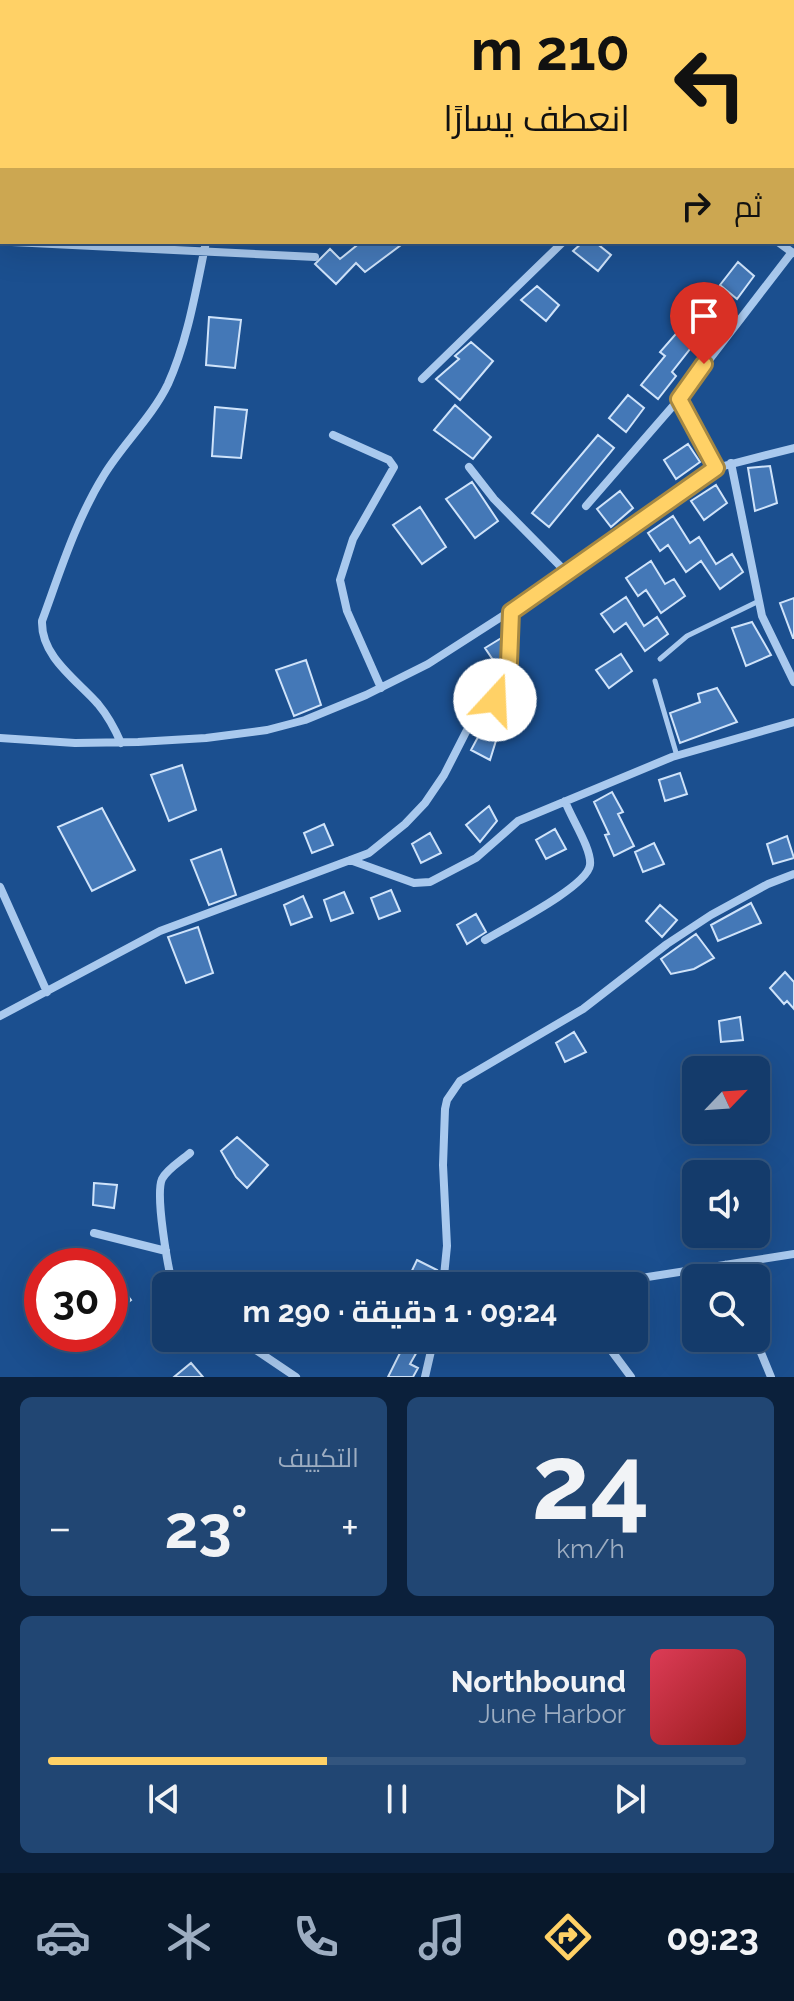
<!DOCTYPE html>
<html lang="ar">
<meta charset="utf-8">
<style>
body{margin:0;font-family:Raleway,Cairo,sans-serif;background:#214673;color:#f1f3f6;direction:rtl;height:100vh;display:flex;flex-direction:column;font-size:30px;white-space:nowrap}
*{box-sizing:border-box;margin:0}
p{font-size:26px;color:#9dadc1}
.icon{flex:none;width:44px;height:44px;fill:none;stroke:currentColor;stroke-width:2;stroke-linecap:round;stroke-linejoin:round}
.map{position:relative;height:1377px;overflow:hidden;direction:ltr}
.sheet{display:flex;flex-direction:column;gap:20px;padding:20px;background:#0b203b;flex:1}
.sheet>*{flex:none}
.top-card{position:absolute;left:0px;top:0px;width:794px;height:244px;box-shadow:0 8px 32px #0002,0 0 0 2px #33557e;direction:rtl;background:#ffd166;color:#111;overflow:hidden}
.needle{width:52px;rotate:65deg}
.controls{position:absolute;left:682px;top:1056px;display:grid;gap:16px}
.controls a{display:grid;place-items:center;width:88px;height:88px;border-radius:12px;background:#143b6b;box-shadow:0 8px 32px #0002,0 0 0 2px #33557e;font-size:40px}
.speed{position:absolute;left:24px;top:1248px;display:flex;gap:16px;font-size:40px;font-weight:700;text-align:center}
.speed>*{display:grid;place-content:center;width:104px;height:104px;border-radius:50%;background:#143b6b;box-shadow:0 8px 32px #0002,0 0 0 2px #33557e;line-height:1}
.speed .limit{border:12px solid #d22;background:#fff;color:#111}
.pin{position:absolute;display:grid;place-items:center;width:68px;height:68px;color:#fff;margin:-82px -34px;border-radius:50% 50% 50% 0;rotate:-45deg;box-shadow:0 0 8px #0007}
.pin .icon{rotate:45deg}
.me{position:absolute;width:88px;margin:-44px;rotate:20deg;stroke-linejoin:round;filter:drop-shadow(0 0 6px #0008)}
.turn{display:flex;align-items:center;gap:28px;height:168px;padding:0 32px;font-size:36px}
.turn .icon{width:104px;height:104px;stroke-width:2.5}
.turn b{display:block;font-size:56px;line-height:68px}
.then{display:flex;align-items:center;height:76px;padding:0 32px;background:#0003;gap:16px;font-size:30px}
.big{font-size:60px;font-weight:700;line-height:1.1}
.sheet .widget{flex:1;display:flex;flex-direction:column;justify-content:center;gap:12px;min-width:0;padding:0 28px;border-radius:12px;background:#214673}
.sheet .dial{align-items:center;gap:0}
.dial b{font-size:104px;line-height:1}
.song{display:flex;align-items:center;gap:24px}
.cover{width:96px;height:96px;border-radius:12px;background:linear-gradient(135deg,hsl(350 70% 55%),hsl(0 70% 35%))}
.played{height:8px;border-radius:4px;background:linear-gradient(90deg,#ffd166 40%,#33557e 40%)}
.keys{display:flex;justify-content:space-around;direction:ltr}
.heat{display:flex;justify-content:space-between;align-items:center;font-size:44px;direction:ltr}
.sheet .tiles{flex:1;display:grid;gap:20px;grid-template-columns:1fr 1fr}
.widget:last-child{grid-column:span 2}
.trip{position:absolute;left:152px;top:1272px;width:496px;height:80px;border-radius:12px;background:#143b6b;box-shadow:0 8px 32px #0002,0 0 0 2px #33557e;font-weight:700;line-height:80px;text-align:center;direction:rtl}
.tab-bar{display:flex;height:128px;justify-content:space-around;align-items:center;background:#08182b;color:#9dadc1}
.tab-bar .icon{width:56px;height:56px}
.tab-bar .selected{color:#ffd166}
.tab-bar b{font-size:36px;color:#f1f3f6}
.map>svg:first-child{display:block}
.building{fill:#4478b7;stroke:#cfe3fa;stroke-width:2}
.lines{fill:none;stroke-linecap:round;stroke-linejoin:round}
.lane{stroke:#a9c9ee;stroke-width:5}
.street{stroke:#a9c9ee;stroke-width:8}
.route-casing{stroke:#a68842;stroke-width:20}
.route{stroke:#ffd166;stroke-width:14}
</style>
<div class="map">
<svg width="794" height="1377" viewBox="0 0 794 1377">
<rect width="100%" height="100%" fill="#1b4f8f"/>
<path class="building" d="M361,242H405L365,272L356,263L336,284L315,264L330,249L340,259Z
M583,242H595L611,255L598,271L573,251Z
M738,262L754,276L737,299L720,285Z
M537,286L559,305L546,321L521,300Z
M702,304L718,318L700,341L698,339L672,372L676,376L658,399L641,385L665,356L660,352Z
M209,317L241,320L235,368L206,365Z
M471,342L493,361L460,400L436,379L459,359L455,356Z
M628,395L644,408L626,432L609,418Z
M455,405L491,437L473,459L434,430Z
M215,407L247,410L241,458L212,456Z
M598,435L614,448L549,527L532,513Z
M688,444L700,462L676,479L664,460Z
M770,466L777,503L755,511L748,468Z
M472,482L498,521L475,538L446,499Z
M716,485L727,503L704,520L691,501Z
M620,491L633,508L611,527L597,509Z
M420,507L446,547L422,564L393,525Z
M673,516L690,543L699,537L716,564L732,554L743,572L720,589L701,561L686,572L668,545L660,551L648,533Z
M651,561L665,584L674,579L685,596L661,613L646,590L638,596L626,578Z
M626,597L644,626L657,617L668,634L645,651L626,623L614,632L601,614Z
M794,598V638H793L780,603Z
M752,622L771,655L746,666L732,628Z
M503,637L502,662L489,696L486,699L476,684L499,669L485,648Z
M621,654L632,671L609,688L596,670Z
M306,660L321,705L294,716L276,670Z
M717,688L737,722L680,743L670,713L700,702L698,694Z
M485,724L498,734L490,760L471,750Z
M182,765L196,810L169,821L151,775Z
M680,773L687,794L665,801L659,780Z
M612,792L623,812L618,814L634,846L614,856L605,835L609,834L594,802Z
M489,806L497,821L480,842L466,825Z
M102,808L135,870L92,891L58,827Z
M324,824L333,845L312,853L304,833Z
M555,829L566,849L546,859L536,840Z
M430,833L441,853L421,863L412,844Z
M787,836L794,858L773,864L767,844Z
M654,843L664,864L643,872L635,852Z
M221,849L236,895L209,905L191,860Z
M391,890L400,911L379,919L371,898Z
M344,892L353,913L331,921L324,900Z
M303,896L312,917L291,925L284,905Z
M751,903L761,923L718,941L711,925Z
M660,905L677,920L662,937L646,921Z
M476,914L486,932L467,944L457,925Z
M198,927L213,973L186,983L168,937Z
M696,934L714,958L694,969L671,974L661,959Z
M785,972L794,982V1009L787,1001L784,1004L770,988Z
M740,1017L743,1040L721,1042L719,1021Z
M574,1032L586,1052L565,1062L556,1043Z
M237,1137L268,1165L247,1188L236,1177L221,1151Z
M94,1183L117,1185L114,1208L93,1205Z
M417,1260L437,1270L429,1286H419L408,1279Z
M117,1282L131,1300L110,1316V1288Z
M400,1338H418L423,1341L410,1364L418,1368L413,1377H388L400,1353L394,1350Z
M191,1363L203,1377H174Z"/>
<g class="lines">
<path class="lane" d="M660,659L687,636L759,601
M655,681L677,756"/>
<path class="street" d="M313,0L316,2
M490,2L493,0
M0,83L2,82
M792,218L794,219
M0,241H2
M12,242L315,257
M778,242L793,253
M422,379L563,242
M679,399L716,468
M333,435L389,460L394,467L353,539L340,580L347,611L381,688
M731,463L762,616L794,682
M469,467L494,499L568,574
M586,506L679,399L792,252
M0,738L75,743L138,742L206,738L267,730L305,720L366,695L428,664L568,574L627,529L716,468L794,448
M121,743C115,729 108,716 98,704C77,680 41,657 42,621C60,572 76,520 104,475C123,444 152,417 168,384C188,340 196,289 206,242
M350,860L414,883L430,882L476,858L518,821L672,757L794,722
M0,887L47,992
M485,940C506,927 587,887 590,865C592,849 571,818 565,801
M0,1016L160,931L369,853L405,824L425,803L444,775L468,728L495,700L509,663L511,612
M94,1233L166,1251
M725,1265L731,1278
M173,1286C168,1268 155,1195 162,1179C167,1169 181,1161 190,1153
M443,1286L447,1246L443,1165L445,1109L447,1100L460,1081L583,1009L667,944L711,915L768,884L794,874
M590,1286L794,1254
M238,1338L296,1377
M602,1338L631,1377
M755,1338L771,1377
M425,1377L434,1338"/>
</g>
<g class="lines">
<g class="route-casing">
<path id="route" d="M495,700L509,663L511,612L716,468L679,399L704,364"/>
</g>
<use href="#route" class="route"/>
</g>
</svg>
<div class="controls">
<a><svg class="needle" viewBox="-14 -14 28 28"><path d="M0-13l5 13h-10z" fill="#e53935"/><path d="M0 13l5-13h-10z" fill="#9dadc1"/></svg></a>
<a><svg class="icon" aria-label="sound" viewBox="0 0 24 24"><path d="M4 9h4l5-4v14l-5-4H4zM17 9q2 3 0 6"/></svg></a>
<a><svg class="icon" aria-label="search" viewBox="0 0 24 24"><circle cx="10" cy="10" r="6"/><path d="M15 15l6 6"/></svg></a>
</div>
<div class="speed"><div class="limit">30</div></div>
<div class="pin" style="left:704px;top:364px;background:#d93025"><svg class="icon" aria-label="arrive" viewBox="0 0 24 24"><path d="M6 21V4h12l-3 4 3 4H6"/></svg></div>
<svg class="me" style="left:495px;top:700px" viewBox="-20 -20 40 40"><circle r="19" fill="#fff"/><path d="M0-13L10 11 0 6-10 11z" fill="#ffd166"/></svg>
<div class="trip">09:24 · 1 دقيقة · 290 m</div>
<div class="top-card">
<div class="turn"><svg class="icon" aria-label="left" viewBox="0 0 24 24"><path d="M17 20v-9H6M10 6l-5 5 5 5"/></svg><div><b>210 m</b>انعطف يسارًا</div></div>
<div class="then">ثم<svg class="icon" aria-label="right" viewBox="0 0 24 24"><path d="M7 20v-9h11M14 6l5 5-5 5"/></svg></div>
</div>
</div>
<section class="sheet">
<div class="tiles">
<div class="widget dial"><b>24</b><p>km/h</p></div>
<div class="widget"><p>التكييف</p>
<div class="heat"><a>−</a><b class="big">23°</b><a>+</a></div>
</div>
<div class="widget">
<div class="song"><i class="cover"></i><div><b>Northbound</b><p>June Harbor</p></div></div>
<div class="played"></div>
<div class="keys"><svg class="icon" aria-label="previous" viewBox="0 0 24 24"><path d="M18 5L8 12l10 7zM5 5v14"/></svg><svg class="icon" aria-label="pause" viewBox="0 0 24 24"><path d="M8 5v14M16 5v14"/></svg><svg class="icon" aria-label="next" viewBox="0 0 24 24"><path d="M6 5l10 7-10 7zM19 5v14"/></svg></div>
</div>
</div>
</section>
<nav class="tab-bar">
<b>09:23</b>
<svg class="icon selected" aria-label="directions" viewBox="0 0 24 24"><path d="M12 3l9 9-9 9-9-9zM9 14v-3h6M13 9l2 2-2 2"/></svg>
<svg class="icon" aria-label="music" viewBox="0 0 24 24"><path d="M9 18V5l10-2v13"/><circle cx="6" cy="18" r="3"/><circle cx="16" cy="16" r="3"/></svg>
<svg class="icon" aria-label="phone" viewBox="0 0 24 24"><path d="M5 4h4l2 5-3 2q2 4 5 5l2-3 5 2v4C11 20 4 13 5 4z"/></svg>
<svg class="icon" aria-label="climate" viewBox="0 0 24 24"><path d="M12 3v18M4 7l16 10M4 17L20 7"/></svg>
<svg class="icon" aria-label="car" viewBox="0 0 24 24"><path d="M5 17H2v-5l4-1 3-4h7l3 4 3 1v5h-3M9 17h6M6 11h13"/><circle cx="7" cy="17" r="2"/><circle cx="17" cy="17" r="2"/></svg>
</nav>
